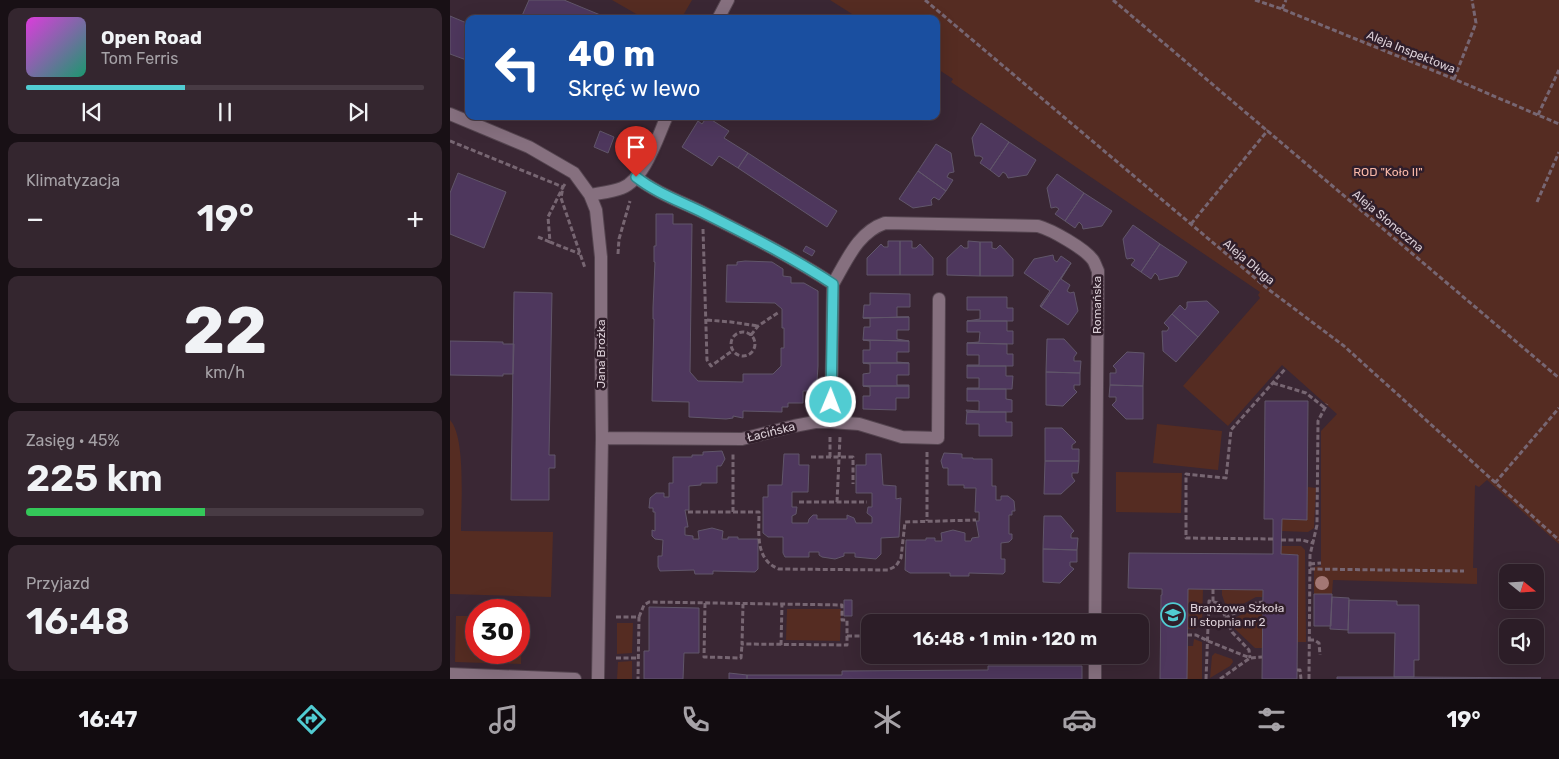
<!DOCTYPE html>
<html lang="pl">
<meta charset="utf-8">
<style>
body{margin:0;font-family:Rubik,sans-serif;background:#34262f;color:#f1f3f6;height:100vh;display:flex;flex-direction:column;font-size:19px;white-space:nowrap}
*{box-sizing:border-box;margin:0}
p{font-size:16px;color:#a6a2a7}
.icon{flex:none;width:28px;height:28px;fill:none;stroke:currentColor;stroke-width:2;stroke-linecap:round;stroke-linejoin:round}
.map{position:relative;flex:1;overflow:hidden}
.side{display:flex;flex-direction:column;gap:8px;padding:8px;background:#181015;width:450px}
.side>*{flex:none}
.top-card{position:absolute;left:15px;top:15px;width:475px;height:105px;border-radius:10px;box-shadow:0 5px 20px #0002,0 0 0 1px #483b44;background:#1a4fa0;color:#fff;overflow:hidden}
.needle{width:32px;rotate:108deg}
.controls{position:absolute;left:1049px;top:564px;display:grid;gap:10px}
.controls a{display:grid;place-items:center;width:45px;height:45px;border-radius:10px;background:#2c1d27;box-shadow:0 5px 20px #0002,0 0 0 1px #483b44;font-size:25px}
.speed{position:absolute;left:15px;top:599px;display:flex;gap:10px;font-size:25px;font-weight:700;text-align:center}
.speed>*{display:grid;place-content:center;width:65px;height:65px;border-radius:50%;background:#2c1d27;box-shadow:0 5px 20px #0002,0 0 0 1px #483b44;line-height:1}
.speed .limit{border:8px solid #d22;background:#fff;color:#111}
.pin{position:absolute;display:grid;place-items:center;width:42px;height:42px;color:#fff;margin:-51px -21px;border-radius:50% 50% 50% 0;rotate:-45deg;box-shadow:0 0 5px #0007}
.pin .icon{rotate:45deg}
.me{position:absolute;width:55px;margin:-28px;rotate:1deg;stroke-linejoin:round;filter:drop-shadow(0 0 4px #0008)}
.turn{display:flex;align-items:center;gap:18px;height:105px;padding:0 20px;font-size:22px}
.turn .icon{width:65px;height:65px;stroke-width:2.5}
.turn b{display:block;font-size:35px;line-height:42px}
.big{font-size:38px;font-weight:600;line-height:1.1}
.side .card{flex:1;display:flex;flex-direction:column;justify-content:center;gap:8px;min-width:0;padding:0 18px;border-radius:10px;background:#34262f}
.side .dial{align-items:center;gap:0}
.dial b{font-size:65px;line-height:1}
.song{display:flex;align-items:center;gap:15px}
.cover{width:60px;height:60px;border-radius:8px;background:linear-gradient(135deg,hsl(300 70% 55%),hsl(160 70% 35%))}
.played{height:5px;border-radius:2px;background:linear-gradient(90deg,#51ccd2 40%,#483b44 40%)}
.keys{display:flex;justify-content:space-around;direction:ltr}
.heat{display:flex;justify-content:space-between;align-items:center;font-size:28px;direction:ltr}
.charge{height:8px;border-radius:4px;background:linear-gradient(90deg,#34c759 45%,#483b44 0)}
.trip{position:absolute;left:411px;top:614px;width:288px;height:50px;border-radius:10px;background:#2c1d27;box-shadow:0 5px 20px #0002,0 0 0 1px #483b44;font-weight:600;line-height:50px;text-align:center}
.tabs{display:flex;height:80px;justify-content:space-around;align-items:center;background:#120c10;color:#a6a2a7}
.tabs .icon{width:35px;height:35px}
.tabs .selected{color:#51ccd2}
.tabs b{font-size:22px;color:#f1f3f6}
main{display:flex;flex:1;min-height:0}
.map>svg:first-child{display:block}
.green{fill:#552c22}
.building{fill:#4e375d;stroke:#61566a}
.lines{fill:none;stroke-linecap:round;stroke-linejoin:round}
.minor-casing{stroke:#554550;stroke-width:14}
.path{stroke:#776672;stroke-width:3;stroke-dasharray:5 2.5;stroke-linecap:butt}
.minor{stroke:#86707f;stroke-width:12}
.tree{fill:#a37774}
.route-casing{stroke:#358588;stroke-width:12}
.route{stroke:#51ccd2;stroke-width:9}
.labels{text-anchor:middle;stroke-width:5;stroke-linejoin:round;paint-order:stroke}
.street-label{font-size:12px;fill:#dbcfd7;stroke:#301e2a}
.park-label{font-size:12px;fill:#f9b8a8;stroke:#301e2a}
.poi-label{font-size:12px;fill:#dbcfd7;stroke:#301e2a;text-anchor:start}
</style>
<main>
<section class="side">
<div class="card">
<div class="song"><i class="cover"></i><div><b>Open Road</b><p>Tom Ferris</p></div></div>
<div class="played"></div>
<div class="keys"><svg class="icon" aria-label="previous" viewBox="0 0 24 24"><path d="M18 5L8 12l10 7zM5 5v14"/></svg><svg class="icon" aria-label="pause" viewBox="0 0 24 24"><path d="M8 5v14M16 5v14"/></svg><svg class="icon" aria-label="next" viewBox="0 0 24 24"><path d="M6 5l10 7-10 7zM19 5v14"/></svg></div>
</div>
<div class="card"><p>Klimatyzacja</p>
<div class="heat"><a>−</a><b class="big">19°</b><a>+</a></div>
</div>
<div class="card dial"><b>22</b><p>km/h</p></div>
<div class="card"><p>Zasięg · 45%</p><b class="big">225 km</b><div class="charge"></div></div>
<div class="card"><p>Przyjazd</p><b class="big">16:48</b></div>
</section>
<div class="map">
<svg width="1109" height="679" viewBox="0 0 1109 679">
<rect width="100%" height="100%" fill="#3a2734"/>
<path class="green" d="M162,0H242L231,19H195Z
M380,0H1109V544L1037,480L1029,487L1025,485L1023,568H1027V584L883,580L882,594H864V567L871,566V431L887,414L832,365L778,426L733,386L810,298L808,295L810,292L501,82L503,79L486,68V19H410Z
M0,420C16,437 11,505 11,531L103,532L101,597L0,594Z
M707,424L772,431L768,470L703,463Z
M666,472L732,473L731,513L666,512Z
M858,487L866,488L864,528L858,532L831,531L832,519H857Z
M831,546H851L855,550L856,642H847L848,555L831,554Z
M738,589H753L752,625L744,629H737Z
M772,589L813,590L812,597H806L778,612L772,595Z
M806,607H813L812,648H805L784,628L781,620Z
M337,609H391L390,641L336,640Z
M6,616H26V652H69V618H72L71,664L5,662Z
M167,623H183L182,653L167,654Z
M744,639L752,642V679H737V646H743Z
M765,653L782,659L783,662L780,666L760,678L762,656Z
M182,661V679H167L168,662Z"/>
<path class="building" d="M79,0H114L160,19H74L71,18Z
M0,16L19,24V61L0,54Z
M257,117L279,131L274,138L298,153L288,168L269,156L262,166L232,147L248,121L252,124Z
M531,123L559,142L540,170L530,163L533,158L530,156H525L522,138Z
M150,131L164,137L158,153L144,147Z
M559,142L586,160L577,175L558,178L556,174L553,172L549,177L540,170Z
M486,144L501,153L504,172L499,173L497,177L503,180L496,191L468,171Z
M298,153L387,211L377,227L288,168Z
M468,171L496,191L489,200L484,197L481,200L482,205L463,208L449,199Z
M8,173L56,192L34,248L0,234V193Z
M607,174L634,193L615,221L605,214L609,209L606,207L601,208L597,188Z
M634,193L662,211L652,226L633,229L632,225L629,222L625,228L615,221Z
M206,214H223V224H242L240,372L248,381L293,382V374H323L331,366V348H334V328H332V309L325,303L276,302L277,265H287V262L295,261L322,262L333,269V276L341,277V283H354L368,291V366L367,381H364V390L366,391H353V403H338V407H332V412L293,411V418L283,416V418L276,419L239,417V402L202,401L204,319H203V308L205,262H204V246H206Z
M683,225L710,244L691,272L681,265L685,260L682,258L677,259L676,257L673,239Z
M438,241H450V275H417V258L431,244L434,247H438Z
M450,241H462V248H466L470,244L483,258V275H450Z
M518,241L530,242V276L497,275V258L511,245L514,248H518Z
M530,242H542V248L546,249L550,245L563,259V276H530Z
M710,244L737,262L728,276L709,280L708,276L705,273L701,279L691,272Z
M356,246L365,251L362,256L353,251Z
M603,255L604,260L607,262L611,256L621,263L591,307L590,306L600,291L574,273L584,259Z
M621,263L611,279L620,285L617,291L620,293L624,292L628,311L618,325L591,307Z
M64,292L102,293L99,455H105V468H99V500H61Z
M420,293L460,294V307H447V317H459L413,318L414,305H420Z
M517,297H557V308H563V321H517L530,319V310H517Z
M757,301L769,312L748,337L722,314L730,305L735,310L737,307V302Z
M722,314L748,337L726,362L713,351L712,331H717L719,328L714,323Z
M459,317V330H447V339L459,341L413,340L414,327H420V318H413Z
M517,321H557V331H563V344L517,343L529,342L530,332H517Z
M597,339H614L627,353L624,357V361H631L630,373L596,372Z
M413,340L459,341V352H447V362L459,363H413V350H420V341Z
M0,341L53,342V344H64L63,374H53V376L0,375Z
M517,343L557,344V354H563V366H517V365H529V355H517Z
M677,352L694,353L693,386L660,385V373H666V369L663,366Z
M413,363H459V375H447V385H459V386H413V374L420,373V364Z
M517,366H556V376H563L562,389H517V388H529V378H517Z
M596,372L630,373V385H624V389L627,392L613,406L596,405Z
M660,385L693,386V419H676L662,405L666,401V397H659Z
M413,386H459V398H446V410L413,409V396H420V387Z
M517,389H556V399L562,400V412H517L516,410L529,411V401H517Z
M815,401H858L857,520L832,519L831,554L848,555L847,679H812L813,590L738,589L737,679H710L711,595H712V589L678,588L679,553L823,554V519H814Z
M517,412H556V422H562V436H529V424H516Z
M595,428H612L626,442L622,445V449H629V461H595Z
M272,451L275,459L271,466H267V483H251V485L239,486V510H235L238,527H235V535L243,536V539H249L248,531L262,528L273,531L272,539H278V537H288V539H308V569L305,572L263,571V574H245L244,570L210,571L208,567V556H212L213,540L205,539L202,536V530L205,531V512H203V508H199L200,498L206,493H214V497H219V483H223V457H242V455H253V452Z
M494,453L512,454V458H523V459H542V486H546V500H551V496H558L564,501L565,511H562V515H559V534H562V539L559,542L551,543V559H555V572L553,574L519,573V576H500V573H460L455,570L456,540H476V538H485V541H492L491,533L503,530L515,533V541H521L522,538L529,537L526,521H529V512H525L526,488H514V485H498V468H493L491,461Z
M334,454H349V465H359L358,492H342V507H347L346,514L342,516V523H358L359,519L363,515H367V519H397V515L404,518L406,523H422V517L417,513L418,507H422V493H406V465H416V454H431L433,485L446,486V499L451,498L449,537L431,538V554L426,559L405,557V553H394V556L385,559L372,557L369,555V552H359V557H335L333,553V537H318L313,533V497H318V485H332Z
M595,461H629L628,473H622V477L625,481L611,494H594Z
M594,516H611L624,531L621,534V538H628L627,550L593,549Z
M593,549L627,550V562H620V566L624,569L610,583L593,582Z
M864,594H882L881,626H864Z
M882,597L899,598L898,630L880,629Z
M394,600H402V616H394Z
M899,600L947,601V605H969V660H964V677H944L945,633H898Z
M199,607L249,608V653H234L233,679H194V651H199Z
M538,666H632V679H297V675H392V671L538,670Z
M279,673L297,675V679H279Z
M887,677H964L1091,678L887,679Z"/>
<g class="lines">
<g class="minor-casing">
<path id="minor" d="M268,19L278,0
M0,114L79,147L124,173L140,195L146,210L151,257V350L152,438L148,679
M186,177C206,193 232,202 254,213C298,235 342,257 383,284L381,422
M140,195C150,193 162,192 172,188C195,179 207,138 217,116
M383,284C397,260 408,232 435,223L588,226C602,230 634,248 643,260C645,263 646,267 648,271L645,622
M152,438L292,439L344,426L365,422H381L409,424L452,437L488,438L489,299
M0,674L125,679
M645,679V655"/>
</g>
<path class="path" d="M475,0L818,289L894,346L1109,540
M663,0L1109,378
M805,0L832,9L1004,79L1109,124
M832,9L836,0
M1004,79L1026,23L1022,0
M1088,115L1109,70
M0,141L113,187L98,217L100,242L130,254
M115,184L113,187L111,198L135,268
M1087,202L1109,152
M741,224L818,130
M253,229L257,360L261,366L282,351
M88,237L100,242
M168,254L169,239L180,201
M257,320L281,322L308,326
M281 344a12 12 0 1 1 24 0a12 12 0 1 1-24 0Z
M301,335L308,326L329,312
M823,383L856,393L875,408
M477,452V521
M361,457H403V484
M380,457V437
M1045,483L1109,408
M349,502H417
M387,502L390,437
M238,512H283V453
M283,512H309C309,534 305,560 329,569L438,570L446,566L451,558L455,522L526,520
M823,539L736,538V474L776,478L781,430L836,368
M831,540H852L863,543
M860,564L871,563
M860,569L1014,571
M763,589V602
M255,603L254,657L291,658L292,644
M166,617H189L188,679
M189,617L194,605L199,602L392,605V620H397V645L292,644L293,604
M775,618L806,603L813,602
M737,635H746L758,641L800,658
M397,636H420
M859,640H864L869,643L870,655
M331,645L332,604
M166,658H188
M454,663V655
M847,670H850L851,679
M756,679L759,601L769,603L782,632L799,650L800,658
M770,679L800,658L812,657
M859,679L860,555L867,525L868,421L877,404"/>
<use href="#minor" class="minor"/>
</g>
<circle class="tree" cx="872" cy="583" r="7"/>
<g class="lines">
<g class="route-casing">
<path id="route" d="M186,177C206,193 232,202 254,213C298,235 342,257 383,284L381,402"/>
</g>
<use href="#route" class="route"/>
</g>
<defs>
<g id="school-ring" transform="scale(1.25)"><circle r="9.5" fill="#301e2a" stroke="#51ccd2" stroke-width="1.5"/><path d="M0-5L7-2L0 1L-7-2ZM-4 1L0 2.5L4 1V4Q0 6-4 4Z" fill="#51ccd2"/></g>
</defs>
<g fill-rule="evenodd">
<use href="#school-ring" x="723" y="615"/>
</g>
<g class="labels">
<g class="street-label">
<text transform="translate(961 52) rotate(22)" y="4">Aleja Inspektowa</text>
<text transform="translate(938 221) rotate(40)" y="4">Aleja Słoneczna</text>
<text transform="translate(799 262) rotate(40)" y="4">Aleja Długa</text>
<text transform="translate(647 305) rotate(-90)" y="4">Romańska</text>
<text transform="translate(151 354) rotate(-90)" y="4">Jana Brożka</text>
<text transform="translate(321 432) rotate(-14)" y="4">Łacińska</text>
</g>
<g class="park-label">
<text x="938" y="176">ROD "Koło II"</text>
</g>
<g class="poi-label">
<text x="740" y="612">Branżowa Szkoła<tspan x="740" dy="14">II stopnia nr 2</tspan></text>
</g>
</g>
</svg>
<div class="controls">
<a><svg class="needle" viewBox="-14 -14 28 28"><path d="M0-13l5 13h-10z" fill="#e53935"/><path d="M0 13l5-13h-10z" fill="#a6a2a7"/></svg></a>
<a><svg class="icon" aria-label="sound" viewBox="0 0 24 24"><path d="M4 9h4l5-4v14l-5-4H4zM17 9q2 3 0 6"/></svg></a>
</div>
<div class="speed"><div class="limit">30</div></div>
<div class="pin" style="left:186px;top:177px;background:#d93025"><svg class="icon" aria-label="arrive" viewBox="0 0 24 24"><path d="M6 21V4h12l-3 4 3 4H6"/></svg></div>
<svg class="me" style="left:381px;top:402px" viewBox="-20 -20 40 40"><circle r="17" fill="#51ccd2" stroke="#fff" stroke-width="3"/><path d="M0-11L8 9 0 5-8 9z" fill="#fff"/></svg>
<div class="trip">16:48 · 1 min · 120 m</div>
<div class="top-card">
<div class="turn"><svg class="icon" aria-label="left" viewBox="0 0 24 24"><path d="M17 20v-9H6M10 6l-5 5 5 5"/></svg><div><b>40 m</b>Skręć w lewo</div></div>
</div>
</div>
</main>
<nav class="tabs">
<b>16:47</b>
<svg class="icon selected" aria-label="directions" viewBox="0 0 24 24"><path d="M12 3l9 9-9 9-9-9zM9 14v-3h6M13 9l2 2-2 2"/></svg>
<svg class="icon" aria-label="music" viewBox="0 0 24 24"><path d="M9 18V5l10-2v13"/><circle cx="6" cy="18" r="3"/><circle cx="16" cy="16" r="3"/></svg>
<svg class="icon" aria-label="phone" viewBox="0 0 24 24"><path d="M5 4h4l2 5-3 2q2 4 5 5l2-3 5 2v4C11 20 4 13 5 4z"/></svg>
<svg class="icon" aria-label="climate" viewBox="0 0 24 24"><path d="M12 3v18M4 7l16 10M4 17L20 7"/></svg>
<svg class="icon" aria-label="car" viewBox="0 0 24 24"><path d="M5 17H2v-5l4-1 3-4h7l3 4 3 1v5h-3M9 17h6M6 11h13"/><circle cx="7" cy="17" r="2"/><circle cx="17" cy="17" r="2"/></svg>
<svg class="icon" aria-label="filters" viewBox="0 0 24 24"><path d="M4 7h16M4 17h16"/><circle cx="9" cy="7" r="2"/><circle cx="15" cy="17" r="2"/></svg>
<b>19°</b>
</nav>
